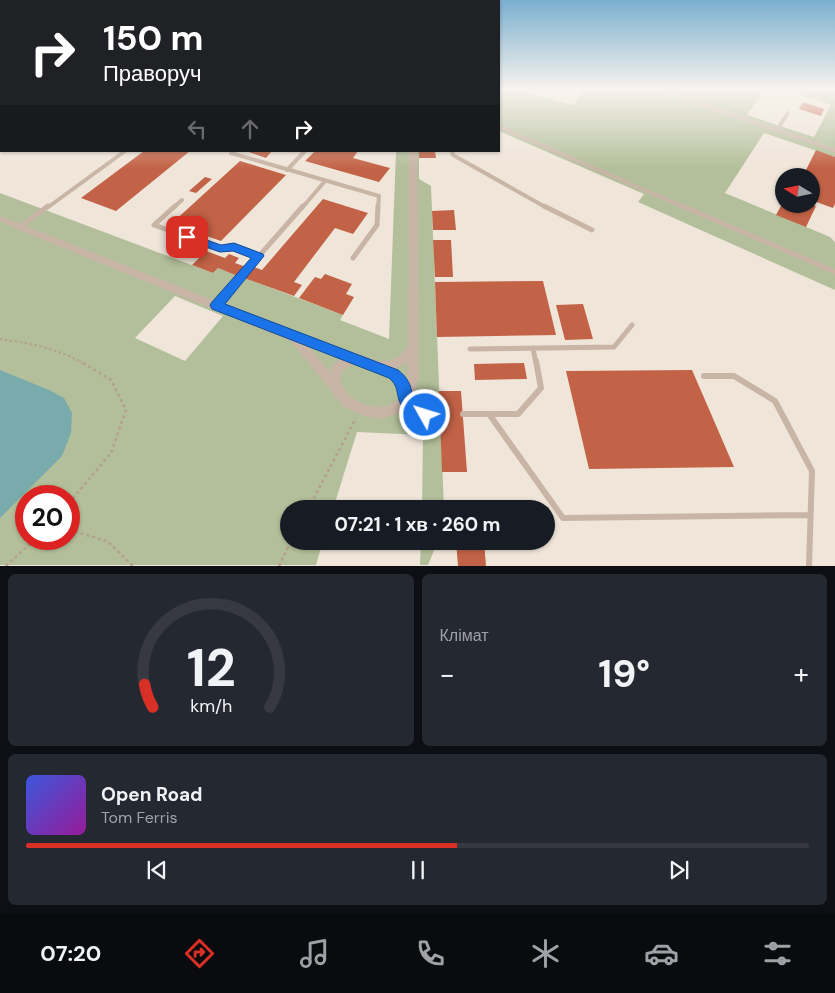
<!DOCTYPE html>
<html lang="uk">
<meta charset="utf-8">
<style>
body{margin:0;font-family:"DM Sans",sans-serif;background:#242831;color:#f1f3f6;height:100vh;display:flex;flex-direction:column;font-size:19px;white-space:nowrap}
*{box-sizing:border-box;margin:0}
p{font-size:16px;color:#9ea1a6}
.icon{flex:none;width:28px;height:28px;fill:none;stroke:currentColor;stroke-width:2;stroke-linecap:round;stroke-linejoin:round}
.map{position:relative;height:566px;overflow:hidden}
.panel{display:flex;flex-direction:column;gap:8px;padding:8px;background:#0d0f14;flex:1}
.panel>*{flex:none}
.top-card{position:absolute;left:0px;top:0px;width:500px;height:152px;box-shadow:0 1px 4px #0004;background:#202124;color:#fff;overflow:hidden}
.needle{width:32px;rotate:280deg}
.tools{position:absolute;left:775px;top:168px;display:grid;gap:10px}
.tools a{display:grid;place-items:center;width:45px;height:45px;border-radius:50%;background:#171b24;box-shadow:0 1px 4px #0004;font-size:25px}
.speed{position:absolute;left:15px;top:485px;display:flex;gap:10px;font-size:25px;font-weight:700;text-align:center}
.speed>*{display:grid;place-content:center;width:65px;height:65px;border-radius:50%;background:#171b24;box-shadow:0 1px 4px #0004;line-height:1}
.speed .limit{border:8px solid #d22;background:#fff;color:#111}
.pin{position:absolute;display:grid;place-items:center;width:42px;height:42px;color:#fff;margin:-21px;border-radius:10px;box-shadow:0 2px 8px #0006}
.me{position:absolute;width:55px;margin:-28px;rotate:309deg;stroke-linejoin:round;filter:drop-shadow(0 0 4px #0008)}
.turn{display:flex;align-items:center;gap:18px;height:105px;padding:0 20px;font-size:22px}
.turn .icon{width:65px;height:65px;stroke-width:2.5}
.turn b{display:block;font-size:35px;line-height:42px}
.lanes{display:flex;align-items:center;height:48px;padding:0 20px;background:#0003;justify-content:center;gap:25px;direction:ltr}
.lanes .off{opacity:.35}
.big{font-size:38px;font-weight:700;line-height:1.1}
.panel .tile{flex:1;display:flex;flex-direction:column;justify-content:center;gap:8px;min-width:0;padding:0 18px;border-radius:8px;background:#242831}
.panel .dial{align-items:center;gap:0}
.dial svg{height:130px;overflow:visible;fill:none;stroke:#363941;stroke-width:7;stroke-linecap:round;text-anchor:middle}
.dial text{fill:#f1f3f6;stroke:none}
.song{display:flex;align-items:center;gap:15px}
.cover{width:60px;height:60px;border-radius:8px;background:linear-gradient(135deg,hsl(230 70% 55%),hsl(300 70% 35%))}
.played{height:5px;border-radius:2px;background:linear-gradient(90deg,#d93025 55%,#363941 55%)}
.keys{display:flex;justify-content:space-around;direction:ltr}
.heat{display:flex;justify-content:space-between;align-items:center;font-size:28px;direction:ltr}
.panel .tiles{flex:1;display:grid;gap:8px;grid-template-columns:1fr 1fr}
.tile:last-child{grid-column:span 2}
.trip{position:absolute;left:280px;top:500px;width:275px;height:50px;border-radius:25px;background:#171b24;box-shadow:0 1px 4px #0004;font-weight:700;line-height:50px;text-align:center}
.tabs{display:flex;height:80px;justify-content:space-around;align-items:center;background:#090b0e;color:#9ea1a6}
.tabs .icon{width:35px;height:35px}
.tabs .on{color:#d93025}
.tabs b{font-size:22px;color:#f1f3f6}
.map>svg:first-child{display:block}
.green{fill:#b3bf9a;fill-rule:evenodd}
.water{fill:#79abad}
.building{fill:#c26246}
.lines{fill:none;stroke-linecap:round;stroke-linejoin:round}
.path-far1{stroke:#b49f90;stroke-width:2;stroke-dasharray:2.5 2.5;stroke-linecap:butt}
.path{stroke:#b49f90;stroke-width:2.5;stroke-dasharray:3 3;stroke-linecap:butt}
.lane-far2{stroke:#c8b5a6;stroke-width:4}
.lane-far1{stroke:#c8b5a6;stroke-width:5}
.lane{stroke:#c8b5a6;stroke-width:6}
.street{fill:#c8b5a6;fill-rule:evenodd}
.route{fill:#1a73e8;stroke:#114b97}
</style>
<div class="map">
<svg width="835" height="566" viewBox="0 0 835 566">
<rect width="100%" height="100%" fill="#f0e5d9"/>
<path class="green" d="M499,89H514L573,105L586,89H765L747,115L814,137L831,105L781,89H835V157L764,133L725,193L830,237L835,242V290L638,202L644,194L499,131Z
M396,151H419V179L431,186L444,509H422L423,435L357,432L333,509H289V541H323L316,565H0V193L213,273L218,268L343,315L340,320L389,339ZM175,296L223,316L185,361L135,338ZM26,496H69V539H26Z
M421,541H438L428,565H420Z"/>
<path class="water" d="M0,370L49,390L64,398L72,413L71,433L62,456L0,518Z"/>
<path class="building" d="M803,102L824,109L821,116L799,109Z
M816,150L835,157V204L833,208L811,200V176H803Z
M144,151H190L116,211L81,198Z
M246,151H272L266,158Z
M315,151H358L353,158L390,168L379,182L305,161Z
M419,151H435L436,158H419Z
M240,161L286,175L221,241L171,224Z
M205,177L212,179L196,193L189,191Z
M323,199L368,213L353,234L335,228L294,282L302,285L294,296L244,278L254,267L262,270Z
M784,200V204H811L816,206L806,227L776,215Z
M454,210L456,230H433L432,211Z
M433,240H451L453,277H435Z
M206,251L225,258L229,254L239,258L235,263L246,267L238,276L218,268L213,273L192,265Z
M325,274L352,284L346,294L354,297L343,315L299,298L315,277L321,279Z
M543,281L556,335L437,337L435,282Z
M583,304L593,339L565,340L556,305Z
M524,363L527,379L475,380L474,364Z
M692,370L734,467L589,469L566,371Z
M439,391H461L467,472H442Z
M456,541H484L486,566H458Z"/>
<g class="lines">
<path class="path-far1" d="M0,339C27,343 58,348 82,363"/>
<path class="path" d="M69,503L111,453L126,410L111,380L80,361
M308,509L356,418
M69,530L107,541L133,566
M6,566L35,539
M279,566L291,541"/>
<path class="lane-far2" d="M655,89L835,150
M499,127L686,208
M777,130L788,113
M452,151L453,155L547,208
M231,153L379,196L378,208
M287,170L305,151
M47,208L125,151
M173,208L182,200
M302,208L325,181"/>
<path class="lane-far1" d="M175,206L154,225L220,249L234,247L259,256
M544,206L592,230
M683,206L835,272
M20,227L48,206
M353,258L377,225L378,206
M216,305L303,206
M533,348L536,363
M470,349L614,347L632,325"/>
<path class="lane" d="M704,376H734L775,401L812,471L809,566
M406,400L425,415L440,414
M463,414H518L541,388L536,361
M489,414L563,518L810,515"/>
<path class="street" d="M409,151H417L419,377L413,398L408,406L402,412L382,419L364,416L344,407L291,341L0,222V216L297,333L378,361C392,362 401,357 408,346ZM309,347L342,358L334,364L330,372ZM408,362L407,381L405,377L395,369ZM356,364C375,370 399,375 399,399C367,426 314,375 356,364Z"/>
</g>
<linearGradient id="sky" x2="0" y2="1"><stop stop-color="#7bb0d0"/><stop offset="0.53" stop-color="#f8f3ee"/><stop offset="1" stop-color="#f8f3ee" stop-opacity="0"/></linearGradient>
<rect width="835" height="169" fill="url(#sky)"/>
<path class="route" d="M187,233L221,245L234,243L263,254L264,256L225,304L398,370C407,377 412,385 412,397L430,410L432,415L430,419L425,421C417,418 401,409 399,400C396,390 398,386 389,378L212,309L210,305L212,302L251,258L233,251L220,252L183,239L182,237L183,234Z"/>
</svg>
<div class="tools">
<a><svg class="needle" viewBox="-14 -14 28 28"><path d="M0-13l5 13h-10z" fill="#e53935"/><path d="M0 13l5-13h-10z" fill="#9ea1a6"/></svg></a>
</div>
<div class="speed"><div class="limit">20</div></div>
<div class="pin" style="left:187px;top:237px;background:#d93025"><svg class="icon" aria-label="arrive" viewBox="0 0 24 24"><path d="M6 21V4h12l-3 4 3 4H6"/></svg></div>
<svg class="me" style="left:425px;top:415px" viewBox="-20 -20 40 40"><circle r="17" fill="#1a73e8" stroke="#fff" stroke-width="3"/><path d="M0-11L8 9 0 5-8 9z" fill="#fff"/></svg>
<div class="trip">07:21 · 1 хв · 260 m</div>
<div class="top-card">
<div class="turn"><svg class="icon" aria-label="right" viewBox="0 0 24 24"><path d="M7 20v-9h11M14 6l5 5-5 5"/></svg><div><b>150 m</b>Праворуч</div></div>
<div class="lanes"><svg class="icon off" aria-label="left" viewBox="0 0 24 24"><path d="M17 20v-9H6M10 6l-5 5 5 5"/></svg><svg class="icon off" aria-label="ahead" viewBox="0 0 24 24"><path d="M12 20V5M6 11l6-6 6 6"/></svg><svg class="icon" aria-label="right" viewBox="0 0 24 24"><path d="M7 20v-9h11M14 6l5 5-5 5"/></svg></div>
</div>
</div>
<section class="panel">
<div class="tiles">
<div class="tile dial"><svg viewBox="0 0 100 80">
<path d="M14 69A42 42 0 1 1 86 69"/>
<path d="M14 69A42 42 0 0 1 9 55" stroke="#d93025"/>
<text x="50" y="56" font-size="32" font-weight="700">12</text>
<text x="50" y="72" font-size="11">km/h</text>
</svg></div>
<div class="tile"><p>Клімат</p>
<div class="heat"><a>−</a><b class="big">19°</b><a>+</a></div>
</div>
<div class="tile">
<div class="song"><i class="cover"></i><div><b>Open Road</b><p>Tom Ferris</p></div></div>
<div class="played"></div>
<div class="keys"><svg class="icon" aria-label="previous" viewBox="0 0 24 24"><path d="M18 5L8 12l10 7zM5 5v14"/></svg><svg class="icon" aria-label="pause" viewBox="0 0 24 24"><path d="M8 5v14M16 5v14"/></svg><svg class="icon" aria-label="next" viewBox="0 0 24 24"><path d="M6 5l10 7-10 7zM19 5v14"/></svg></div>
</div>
</div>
</section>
<nav class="tabs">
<b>07:20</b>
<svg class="icon on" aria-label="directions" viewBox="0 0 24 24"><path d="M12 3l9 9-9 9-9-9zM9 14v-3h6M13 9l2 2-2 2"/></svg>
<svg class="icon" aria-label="music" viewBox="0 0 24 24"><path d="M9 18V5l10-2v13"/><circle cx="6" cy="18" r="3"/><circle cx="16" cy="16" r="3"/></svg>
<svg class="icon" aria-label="phone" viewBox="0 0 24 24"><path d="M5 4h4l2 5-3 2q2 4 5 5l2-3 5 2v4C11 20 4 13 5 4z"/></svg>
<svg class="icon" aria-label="climate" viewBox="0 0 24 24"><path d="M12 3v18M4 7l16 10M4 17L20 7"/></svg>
<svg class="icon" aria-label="car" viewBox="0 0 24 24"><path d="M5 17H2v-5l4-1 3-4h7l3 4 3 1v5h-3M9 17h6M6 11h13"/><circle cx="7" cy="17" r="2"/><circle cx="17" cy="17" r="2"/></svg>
<svg class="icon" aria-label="filters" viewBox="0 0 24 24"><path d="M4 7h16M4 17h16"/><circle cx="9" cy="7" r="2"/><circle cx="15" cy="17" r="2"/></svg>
</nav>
